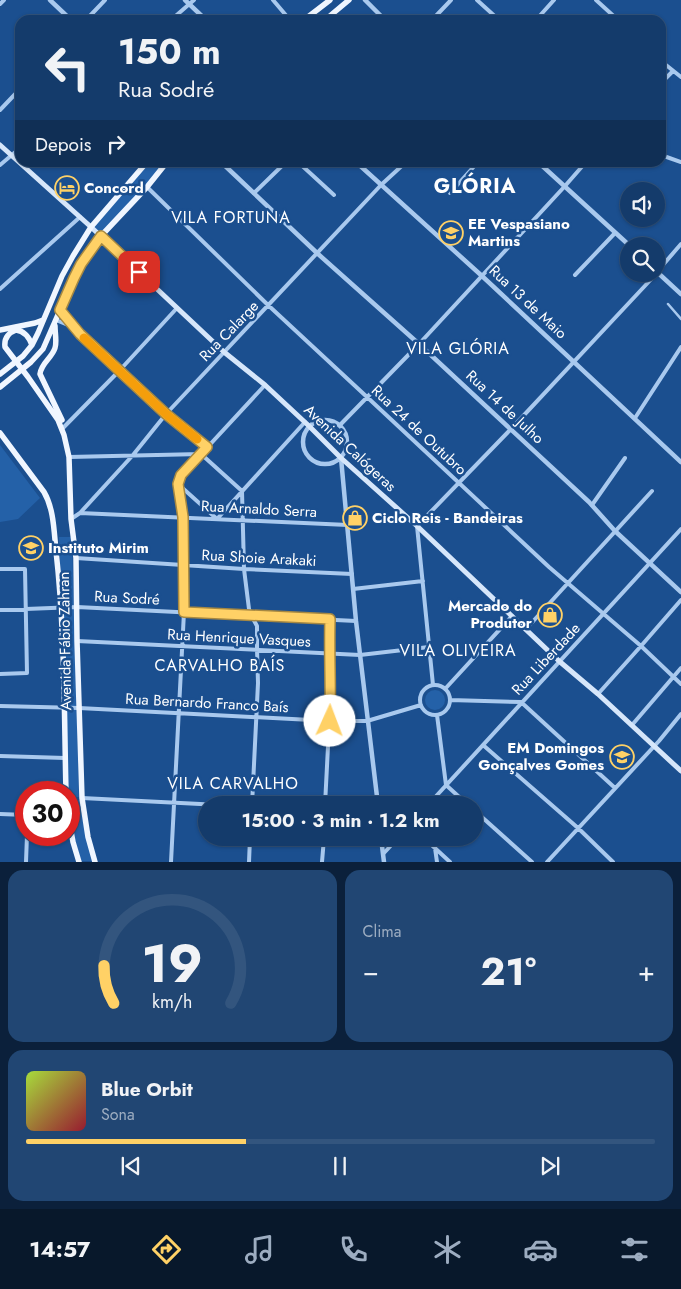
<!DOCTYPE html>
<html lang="pt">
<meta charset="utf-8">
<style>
body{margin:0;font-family:Jost,sans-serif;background:#214673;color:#f1f3f6;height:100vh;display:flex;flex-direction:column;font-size:19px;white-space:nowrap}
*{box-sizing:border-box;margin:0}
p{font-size:16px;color:#9dadc1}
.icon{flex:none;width:28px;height:28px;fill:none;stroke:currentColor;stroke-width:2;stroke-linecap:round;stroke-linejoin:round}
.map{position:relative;height:862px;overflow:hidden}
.panel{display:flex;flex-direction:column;gap:8px;padding:8px;background:#0b203b;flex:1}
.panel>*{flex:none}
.banner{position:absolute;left:15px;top:15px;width:651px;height:152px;border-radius:15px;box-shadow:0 1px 4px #0004,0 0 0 1px #33557e;background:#143b6b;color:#f1f3f6;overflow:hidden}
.tools{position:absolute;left:620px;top:182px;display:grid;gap:10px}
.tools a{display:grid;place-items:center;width:45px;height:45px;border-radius:50%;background:#143b6b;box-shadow:0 1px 4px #0004,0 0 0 1px #33557e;font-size:25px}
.speed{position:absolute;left:15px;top:781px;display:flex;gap:10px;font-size:25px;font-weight:700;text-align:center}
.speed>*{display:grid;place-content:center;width:65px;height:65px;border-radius:50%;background:#143b6b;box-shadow:0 1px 4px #0004,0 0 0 1px #33557e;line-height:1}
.speed .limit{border:8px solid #d22;background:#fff;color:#111}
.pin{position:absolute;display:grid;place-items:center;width:42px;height:42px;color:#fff;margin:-21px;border-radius:10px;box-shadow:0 2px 8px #0006}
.me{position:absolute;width:55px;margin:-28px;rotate:2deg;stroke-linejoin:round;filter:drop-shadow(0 0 4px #0008)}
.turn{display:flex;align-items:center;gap:18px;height:105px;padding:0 20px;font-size:22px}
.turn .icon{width:65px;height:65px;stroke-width:2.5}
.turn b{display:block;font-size:35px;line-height:42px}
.then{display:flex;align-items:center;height:48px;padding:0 20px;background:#0003;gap:10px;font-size:19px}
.big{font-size:38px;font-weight:700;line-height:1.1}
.panel .card{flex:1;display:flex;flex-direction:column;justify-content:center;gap:8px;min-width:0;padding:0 18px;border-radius:15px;background:#214673}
.panel .dial{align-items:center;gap:0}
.dial svg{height:130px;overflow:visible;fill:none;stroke:#33557e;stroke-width:7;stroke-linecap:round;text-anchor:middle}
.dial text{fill:#f1f3f6;stroke:none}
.song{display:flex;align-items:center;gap:15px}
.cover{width:60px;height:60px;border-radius:8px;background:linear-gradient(135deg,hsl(80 70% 55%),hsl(350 70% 35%))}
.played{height:5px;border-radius:2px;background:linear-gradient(90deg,#ffd166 35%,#33557e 35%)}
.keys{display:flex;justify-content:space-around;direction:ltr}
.heat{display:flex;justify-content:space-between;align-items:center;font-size:28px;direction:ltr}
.panel .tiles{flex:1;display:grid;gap:8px;grid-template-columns:1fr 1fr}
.card:last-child{grid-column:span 2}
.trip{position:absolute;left:198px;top:796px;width:285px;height:50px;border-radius:25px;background:#143b6b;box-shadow:0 1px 4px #0004,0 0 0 1px #33557e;font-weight:700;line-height:50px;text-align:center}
.tab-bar{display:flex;height:80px;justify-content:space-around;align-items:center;background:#08182b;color:#9dadc1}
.tab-bar .icon{width:35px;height:35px}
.tab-bar .on{color:#ffd166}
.tab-bar b{font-size:22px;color:#f1f3f6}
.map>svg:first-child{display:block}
.green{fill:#2461a8}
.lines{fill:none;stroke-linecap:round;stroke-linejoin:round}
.pedestrian{stroke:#a9c9ee;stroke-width:2.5}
.minor{stroke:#a9c9ee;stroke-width:4}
.tertiary{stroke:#a9c9ee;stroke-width:4.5}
.secondary{stroke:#d6e6fa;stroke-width:5}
.primary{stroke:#f0f6ff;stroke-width:5.5}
.route-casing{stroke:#a68842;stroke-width:12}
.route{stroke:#ffd166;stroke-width:9}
.slow{stroke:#f59e0b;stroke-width:9}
.labels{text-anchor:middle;stroke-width:5;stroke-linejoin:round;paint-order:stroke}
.poi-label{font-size:15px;font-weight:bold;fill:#fff;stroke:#1b4f8f;text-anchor:start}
.street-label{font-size:15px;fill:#fff;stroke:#1b4f8f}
.neighbourhood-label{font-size:16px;letter-spacing:1px;fill:#fff;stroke:#1b4f8f}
.district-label{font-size:20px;font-weight:bold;letter-spacing:1px;fill:#fff;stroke:#1b4f8f}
</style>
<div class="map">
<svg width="681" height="862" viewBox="0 0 681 862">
<rect width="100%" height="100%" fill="#1b4f8f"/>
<path class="green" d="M147,163H167L101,236L91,227Z
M0,445L40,498L18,519L0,522Z
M59,537H72L79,797L69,798V792H67Z
M425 700a10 10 0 1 1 20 0a10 10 0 1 1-20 0Z
M80,800C82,821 87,841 93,861H81L73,834L69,802Z"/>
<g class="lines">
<path class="pedestrian" d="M668,304L681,319"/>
<path class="minor" d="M273,0L290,20
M477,0L499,20
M596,0L618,20
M0,4L4,0
M86,20L105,0
M171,20L194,0
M432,20L451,0
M536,20L554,0
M661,61L681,77
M661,83L673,71
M0,110L20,89
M661,155L681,162
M298,162L334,195
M0,165L20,148
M147,187L269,306L367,397L549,567L641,646L681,684
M254,193L286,162
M450,193L478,162
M656,273L681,244
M575,275L615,233
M0,289L80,217
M60,310L77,331
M56,320L68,325L80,335L166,414L207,447
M635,418L681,347
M340,425L419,344L565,186L586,162
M62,429L120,370L177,308
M201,454L242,491L244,569L249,609L251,615L257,626V649L258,683L252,805
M69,457L201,454
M178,484L217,519L305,422
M592,505L625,458
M80,513L348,525
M71,519L80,513L133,455L166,414L381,185L406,162
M76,558L244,569L352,574
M0,569H25L27,673L0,674
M353,589L423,581
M0,610L77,607L356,621
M526,629L652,491
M77,641L360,655L429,647
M433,685L417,526L511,429L656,274
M420 700a15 15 0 1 1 30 0a15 15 0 1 1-30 0Z
M445,689L512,616
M598,694L641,646L681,600
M450,700L521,702L615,788
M0,706L79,708L330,721H367L421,705
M437,715L446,785L468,805
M632,725L681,668
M483,745L578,828L613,862
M0,756L65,758
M82,798L220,805
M325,805L331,688L329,654L330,619
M428,805L681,529
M474,810L532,862
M0,814L26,815
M424,838L450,862
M435,848L437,862
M383,854L398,838
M26,862L27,835
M171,862L184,612L183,517L178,484L179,478L265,385
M249,862L250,838
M322,862L324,838
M547,862L659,741L681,714"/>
<path class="tertiary" d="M50,0L71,20
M185,0L206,20
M365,0L385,20
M221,162L317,253L419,344L589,502L615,531L681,592
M356,162L482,276L681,462
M538,162L630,246
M656,271L681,294
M303 442a22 22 0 1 1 44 0a22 22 0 1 1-44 0Z
M341,458L356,621L378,805
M381,838L384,862"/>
<path class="secondary" d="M0,145L91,227L224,352L265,385L309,426L341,458L417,526L559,661L598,694L681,771"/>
<path class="primary" d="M304,20L330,0
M325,20L349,0
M55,326C55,333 57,342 55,348C52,358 41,363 40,374L62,420
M0,330L35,323L43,320
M32,345C29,337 25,331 16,330C8,333 4,339 5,347L28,377L58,420L64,435L69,457L71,519L76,558L77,641L82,798L88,837L95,862
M0,374L23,356L32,345L38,333L62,276L73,256L91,227L147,162
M0,387L31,362L43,349L74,278L81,264L101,236L147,187L167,162
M0,433L44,492C54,509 54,532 56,551C65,631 64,712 66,792
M69,820L73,842L79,862"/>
</g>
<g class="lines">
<g class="route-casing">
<path id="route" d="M139,272L101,236L81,264L74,278L60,310L80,334L166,414L207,447L181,475L178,484L183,517L184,612L330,619C329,653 331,687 330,721"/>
</g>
<use href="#route" class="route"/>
<path class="slow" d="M84,338L166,414L197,439"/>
</g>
<defs>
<g id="hotel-ring" transform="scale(1.25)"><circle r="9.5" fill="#1b4f8f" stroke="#ffd166" stroke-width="1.5"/><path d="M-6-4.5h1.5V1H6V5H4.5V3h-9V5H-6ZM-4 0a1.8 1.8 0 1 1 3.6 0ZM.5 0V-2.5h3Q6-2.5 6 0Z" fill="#ffd166"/></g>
<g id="school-ring" transform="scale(1.25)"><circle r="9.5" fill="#1b4f8f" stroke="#ffd166" stroke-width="1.5"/><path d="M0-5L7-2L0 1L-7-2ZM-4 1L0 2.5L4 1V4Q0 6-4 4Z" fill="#ffd166"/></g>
<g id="shop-ring" transform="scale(1.25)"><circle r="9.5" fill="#1b4f8f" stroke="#ffd166" stroke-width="1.5"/><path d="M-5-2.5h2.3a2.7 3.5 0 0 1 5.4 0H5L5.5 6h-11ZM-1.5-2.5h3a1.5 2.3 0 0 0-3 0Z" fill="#ffd166"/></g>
</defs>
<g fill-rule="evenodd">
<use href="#hotel-ring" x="67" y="188"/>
<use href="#school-ring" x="451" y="233"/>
<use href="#shop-ring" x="355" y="518"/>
<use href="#school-ring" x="31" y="548"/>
<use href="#shop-ring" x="550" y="615"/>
<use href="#school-ring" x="622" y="757"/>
</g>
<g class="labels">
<g class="poi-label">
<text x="84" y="193">Concord</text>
<text x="468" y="229">EE Vespasiano<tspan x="468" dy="17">Martins</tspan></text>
<text x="372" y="523">Ciclo Reis - Bandeiras</text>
<text x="48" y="553">Instituto Mirim</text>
<text x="532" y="611" text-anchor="end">Mercado do<tspan x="532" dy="17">Produtor</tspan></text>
<text x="604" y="753" text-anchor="end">EM Domingos<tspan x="604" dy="17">Gonçalves Gomes</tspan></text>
</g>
<g class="street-label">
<text transform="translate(528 302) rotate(43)" y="5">Rua 13 de Maio</text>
<text transform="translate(229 331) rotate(-46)" y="5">Rua Calarge</text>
<text transform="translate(505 407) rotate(43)" y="5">Rua 14 de Julho</text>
<text transform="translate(419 430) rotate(43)" y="5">Rua 24 de Outubro</text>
<text transform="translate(350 448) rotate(43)" y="5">Avenida Calógeras</text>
<text transform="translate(259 509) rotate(3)" y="5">Rua Arnaldo Serra</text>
<text transform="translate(259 558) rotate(3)" y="5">Rua Shoie Arakaki</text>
<text transform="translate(127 598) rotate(3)" y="5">Rua Sodré</text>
<text transform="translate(239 638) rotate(3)" y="5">Rua Henrique Vasques</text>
<text transform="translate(65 641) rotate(-91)" y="5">Avenida Fábio Zahran</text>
<text transform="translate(546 659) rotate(-47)" y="5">Rua Liberdade</text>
<text transform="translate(207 703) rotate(3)" y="5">Rua Bernardo Franco Baís</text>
</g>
<g class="neighbourhood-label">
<text x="231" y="223">VILA FORTUNA</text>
<text x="458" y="354">VILA GLÓRIA</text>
<text x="458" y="656">VILA OLIVEIRA</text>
<text x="220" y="671">CARVALHO BAÍS</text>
<text x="233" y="789">VILA CARVALHO</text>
</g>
<g class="district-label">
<text x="475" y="193">GLÓRIA</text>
</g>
</g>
</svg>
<div class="tools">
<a><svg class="icon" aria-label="sound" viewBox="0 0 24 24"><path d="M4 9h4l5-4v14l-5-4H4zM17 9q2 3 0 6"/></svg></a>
<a><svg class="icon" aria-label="search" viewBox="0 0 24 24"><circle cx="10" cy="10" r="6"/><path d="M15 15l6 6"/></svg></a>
</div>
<div class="speed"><div class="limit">30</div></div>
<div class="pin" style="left:139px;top:272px;background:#d93025"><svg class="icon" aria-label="arrive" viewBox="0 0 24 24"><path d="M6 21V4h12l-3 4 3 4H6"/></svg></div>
<svg class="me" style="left:330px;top:721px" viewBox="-20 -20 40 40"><circle r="19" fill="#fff"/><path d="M0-13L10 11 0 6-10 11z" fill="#ffd166"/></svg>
<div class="trip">15:00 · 3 min · 1.2 km</div>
<div class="banner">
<div class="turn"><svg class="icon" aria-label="left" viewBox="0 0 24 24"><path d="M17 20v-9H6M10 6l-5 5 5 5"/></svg><div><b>150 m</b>Rua Sodré</div></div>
<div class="then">Depois<svg class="icon" aria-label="right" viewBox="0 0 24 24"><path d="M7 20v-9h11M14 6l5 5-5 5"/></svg></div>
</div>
</div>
<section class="panel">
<div class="tiles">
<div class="card dial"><svg viewBox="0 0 100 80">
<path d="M14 69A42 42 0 1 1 86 69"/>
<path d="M14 69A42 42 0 0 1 8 46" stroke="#ffd166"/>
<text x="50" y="56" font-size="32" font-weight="700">19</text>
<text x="50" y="72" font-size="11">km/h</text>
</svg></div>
<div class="card"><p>Clima</p>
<div class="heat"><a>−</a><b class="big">21°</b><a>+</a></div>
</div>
<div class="card">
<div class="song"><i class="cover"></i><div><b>Blue Orbit</b><p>Sona</p></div></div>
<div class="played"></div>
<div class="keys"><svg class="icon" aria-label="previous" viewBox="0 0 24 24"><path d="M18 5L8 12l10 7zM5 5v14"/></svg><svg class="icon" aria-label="pause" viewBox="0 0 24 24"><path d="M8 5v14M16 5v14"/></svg><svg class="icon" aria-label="next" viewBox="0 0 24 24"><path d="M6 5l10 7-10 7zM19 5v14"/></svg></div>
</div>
</div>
</section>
<nav class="tab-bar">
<b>14:57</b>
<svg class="icon on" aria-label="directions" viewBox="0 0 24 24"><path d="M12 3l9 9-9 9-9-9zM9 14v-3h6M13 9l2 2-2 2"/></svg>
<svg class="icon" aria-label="music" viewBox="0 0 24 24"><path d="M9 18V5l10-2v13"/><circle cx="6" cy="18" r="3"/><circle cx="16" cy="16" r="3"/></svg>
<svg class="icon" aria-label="phone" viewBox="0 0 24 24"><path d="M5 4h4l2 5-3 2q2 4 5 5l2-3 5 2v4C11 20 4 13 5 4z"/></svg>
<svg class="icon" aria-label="climate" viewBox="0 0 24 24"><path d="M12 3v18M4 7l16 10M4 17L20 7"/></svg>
<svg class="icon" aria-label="car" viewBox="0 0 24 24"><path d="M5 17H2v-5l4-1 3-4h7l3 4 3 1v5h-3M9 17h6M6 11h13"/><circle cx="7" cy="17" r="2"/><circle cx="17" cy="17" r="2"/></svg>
<svg class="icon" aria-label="filters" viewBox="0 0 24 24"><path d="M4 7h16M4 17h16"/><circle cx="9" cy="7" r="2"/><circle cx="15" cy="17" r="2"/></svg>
</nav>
